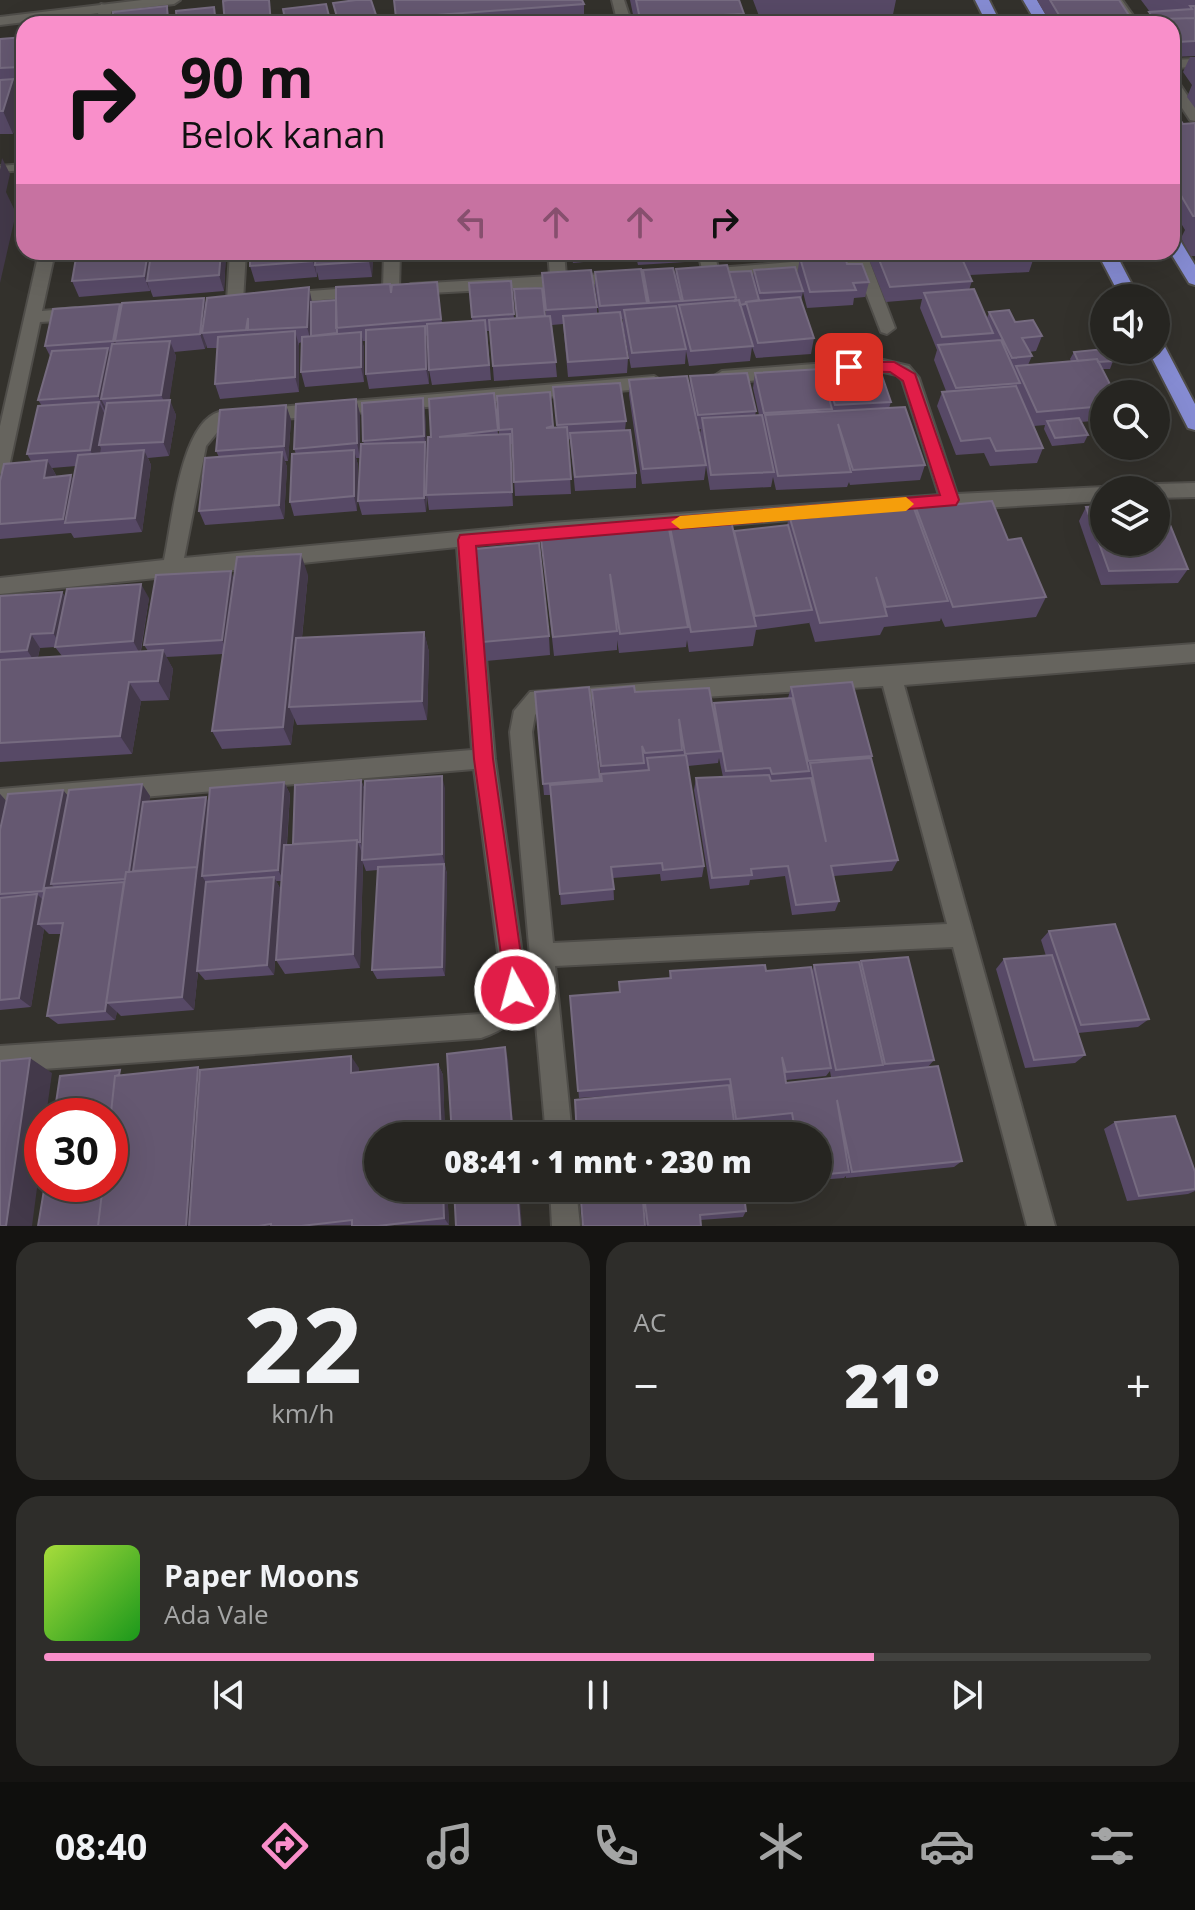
<!DOCTYPE html>
<html lang="id">
<meta charset="utf-8">
<style>
body{margin:0;font-family:"Open Sans",sans-serif;background:#2e2d2a;color:#f1f3f6;height:100vh;display:flex;flex-direction:column;font-size:30px;white-space:nowrap}
*{box-sizing:border-box;margin:0}
p{font-size:26px;color:#a4a5a5}
.icon{flex:none;width:44px;height:44px;fill:none;stroke:currentColor;stroke-width:2;stroke-linecap:round;stroke-linejoin:round}
.map{position:relative;height:1226px;overflow:hidden}
.sheet{display:flex;flex-direction:column;gap:16px;padding:16px;background:#151412;flex:1}
.sheet>*{flex:none}
.top-card{position:absolute;left:16px;top:16px;width:1164px;height:244px;border-radius:24px;box-shadow:0 8px 32px #0002,0 0 0 2px #42423f;background:#f98fca;color:#111;overflow:hidden}
.fabs{position:absolute;left:1090px;top:284px;display:grid;gap:16px}
.fabs a{display:grid;place-items:center;width:80px;height:80px;border-radius:50%;background:#262521;box-shadow:0 8px 32px #0002,0 0 0 2px #42423f;font-size:40px}
.speed{position:absolute;left:24px;top:1098px;display:flex;gap:16px;font-size:40px;font-weight:700;text-align:center}
.speed>*{display:grid;place-content:center;width:104px;height:104px;border-radius:50%;background:#262521;box-shadow:0 8px 32px #0002,0 0 0 2px #42423f;line-height:1}
.speed .limit{border:12px solid #d22;background:#fff;color:#111}
.pin{position:absolute;display:grid;place-items:center;width:68px;height:68px;color:#fff;margin:-34px;border-radius:16px;box-shadow:0 4px 12px #0006}
.me{position:absolute;width:88px;margin:-44px;rotate:353deg;stroke-linejoin:round;filter:drop-shadow(0 0 6px #0008)}
.turn{display:flex;align-items:center;gap:28px;height:168px;padding:0 32px;font-size:36px}
.turn .icon{width:104px;height:104px;stroke-width:2.5}
.turn b{display:block;font-size:56px;line-height:68px}
.lanes{display:flex;align-items:center;height:76px;padding:0 32px;background:#0003;justify-content:center;gap:40px;direction:ltr}
.lanes .off{opacity:.35}
.big{font-size:60px;font-weight:800;line-height:1.1}
.sheet .tile{flex:1;display:flex;flex-direction:column;justify-content:center;gap:12px;min-width:0;padding:0 28px;border-radius:24px;background:#2e2d2a}
.sheet .dial{align-items:center;gap:0}
.dial b{font-size:104px;line-height:1}
.song{display:flex;align-items:center;gap:24px}
.cover{width:96px;height:96px;border-radius:12px;background:linear-gradient(135deg,hsl(80 70% 55%),hsl(120 70% 35%))}
.played{height:8px;border-radius:4px;background:linear-gradient(90deg,#f98fca 75%,#42423f 75%)}
.keys{display:flex;justify-content:space-around;direction:ltr}
.heat{display:flex;justify-content:space-between;align-items:center;font-size:44px;direction:ltr}
.sheet .tiles{flex:1;display:grid;gap:16px;grid-template-columns:1fr 1fr}
.tile:last-child{grid-column:span 2}
.trip{position:absolute;left:364px;top:1122px;width:468px;height:80px;border-radius:40px;background:#262521;box-shadow:0 8px 32px #0002,0 0 0 2px #42423f;font-weight:800;line-height:80px;text-align:center}
.tab-bar{display:flex;height:128px;justify-content:space-around;align-items:center;background:#0f0f0d;color:#a4a5a5}
.tab-bar .icon{width:56px;height:56px}
.tab-bar .current{color:#f98fca}
.tab-bar b{font-size:36px;color:#f1f3f6}
.map>svg:first-child{display:block}
.lines{fill:none;stroke-linecap:round;stroke-linejoin:round}
.service-casing{stroke:#4f4d49;stroke-width:4}
.minor-casing{stroke:#4f4d49;stroke-width:4}
.secondary-casing{stroke:#4f4d49;stroke-width:4}
.trunk-casing{stroke:#4f4d49;stroke-width:4}
.service{fill:#66645e;fill-rule:evenodd}
.minor{fill:#66645e;fill-rule:evenodd}
.secondary{fill:#66645e;fill-rule:evenodd}
.trunk{fill:#868cd3;fill-rule:evenodd}
.wall{fill:#574966;fill-rule:evenodd}
.shaded-wall{fill:#43394a}
.building{fill:#655871;stroke:#766b80;stroke-width:2}
.route{fill:#e11d48;stroke:#92132f;stroke-width:2}
.slow{fill:#f59e0b}
</style>
<div class="map">
<svg width="1195" height="1226" viewBox="0 0 1195 1226">
<rect width="100%" height="100%" fill="#33312c"/>
<g class="lines">
<g class="service-casing">
<path id="service" d="M24,164V170L0,172V166Z"/>
</g>
<g class="minor-casing">
<path id="minor" d="M612,0H624L632,24H618Z
M1110,0H1122L1139,24H1125Z
M101,4L112,7L109,24H95Z
M1195,59V67L1172,68V60Z
M1172,79L1177,80L1195,107V121L1190,120L1172,93Z
M39,252H55L42,311L76,308L84,314L76,320L40,322L9,467L0,474V426Z
M230,252H246L243,301L235,306L227,301Z
M384,252H400L399,290L391,295L383,290Z
M548,252H564L566,276L623,273L631,278L623,283L411,294L403,289L411,284L550,276Z
M698,252H714L718,268L852,257L850,252H866L895,328L887,334L881,332L856,267L703,279L695,274L702,269Z
M363,287L369,288V296L284,303L276,298L284,293Z
M879,359L909,366L919,378L957,494L1104,487L1111,490H1104V501L828,517L476,545L495,759L527,990C521,1018 507,1029 481,1038L0,1072V1046L481,1014L495,1005L503,990L474,769L0,809V789L472,750L457,547L0,594V578L164,560C172,524 180,423 219,412L654,376L663,382L654,388L224,424L206,446L184,558L551,523L939,495L902,380L897,375L879,371L722,383L713,377L722,371Z
M1195,483V497L1156,498V490H1147L1156,484Z
M1195,644V662L904,685L1055,1226H1027L953,947L555,966L572,1136H546L510,732L514,711L530,692ZM883,686L947,924L553,943L532,732L535,715L542,707Z
M550,1188H576L580,1226H552Z"/>
</g>
<g class="secondary-casing">
<path id="secondary" d="M142,0H180L174,4L0,25V17Z"/>
</g>
<g class="trunk-casing">
<path id="trunk" d="M975,0H989L1001,24H987Z
M1023,0H1037L1051,24H1037Z
M1172,236L1178,237L1195,265V285L1189,283L1170,252Z
M1097,252H1115L1139,298H1121Z
M1156,342L1163,343L1195,404V430L1188,428L1148,350H1156Z"/>
</g>
<use href="#service" class="service"/>
<use href="#minor" class="minor"/>
<use href="#secondary" class="secondary"/>
<use href="#trunk" class="trunk"/>
</g>
<path class="wall" d="M394,0L584,4V24H397Z
M630,0H739L744,14L743,24H635Z
M753,0H896L891,24H762Z
M1037,0H1119L1130,17L1128,23L1136,24H1051Z
M1141,0H1195V56L1172,57V24H1149L1146,19L1150,12Z
M24,37V90H18L23,102L13,134H0V39Z
M1190,57H1195V108L1187,97L1192,85L1183,72Z
M1172,107L1183,124L1195,123V256H1191L1181,238L1185,230L1172,208Z
M77,252H226L224,291L153,297L150,289V291L79,297L72,281Z
M250,252H373L372,277L319,280L317,272V277L255,282L250,266Z
M571,252H686L685,262L638,265L636,257L573,263Z
M866,252H1032L1034,257L1029,272L970,275L972,281L969,290L987,318L989,312L1015,322L1042,336L1036,351L1029,352L1032,356L1028,365L1071,361L1070,359L1074,352L1113,361L1110,369H1102L1104,420L1081,422L1088,435L1084,443L1052,446L1044,429L1045,425L1034,426L1043,448L1037,463L990,466L984,453L956,455L937,406L942,392L946,391L934,360L937,350L920,308L922,299L886,302Z
M800,258L847,264L869,282L865,297L854,298L853,305L807,308L803,292L801,301L814,338L811,354L756,358L752,347L750,361L689,366L686,351L685,364L631,368L623,326V319L621,320L628,358L627,373L568,377L563,324L552,325L557,377L494,381L490,331H487L491,380L432,385L429,370L428,335L426,336L429,384L369,389L366,374V341H362L364,348V382L305,387L301,372L302,342L299,343V392L220,399L215,384L217,348H207L206,344L205,349L174,352L176,356L169,400L176,415L169,456L148,458L151,465L142,532L74,538L71,533L0,539V481L31,461L27,454L42,406L38,400L50,356L45,346L121,307L204,298L206,304L312,302L336,300L437,282L442,323L472,321L469,283L511,281L514,319L546,316L542,273L597,307V314H599L595,287V272L642,278L643,270L675,275L676,269L729,272L753,277L754,270L797,274ZM76,466L73,480L71,475L55,477L56,475L52,468Z
M824,370L891,402L889,408L925,465L920,480L850,485L849,482L847,487L776,490L773,477L771,487L710,490L706,466L704,480L642,484L629,395V380L689,388L690,376L756,411L755,416L759,415L753,388L755,373L823,376ZM701,429L700,433L705,461L698,430Z
M553,387L626,421L625,430L636,473V488L575,491L570,439L568,440L571,494L515,496L512,444H510L513,506L429,510L427,496L426,512L362,515L358,501L364,444L363,441L423,398L425,413L427,455L431,437L494,393L498,434H499L497,396L553,428H557Z
M356,399L360,414V458H356L358,465L357,511L294,516L290,502L296,454L294,449Z
M286,405L291,420L288,461H285L287,467L284,519L205,525L199,511L219,457L216,451Z
M1086,507L1188,569L1178,583L1101,585L1079,521Z
M916,508L1008,540L1046,597L1036,617L945,627L941,618L940,621L884,627L880,635L815,642L809,622V623L756,630L753,646L689,652L687,640L686,647L619,653L617,640V650L554,656L541,539L669,533L670,527L734,531L787,526L789,515L915,512Z
M308,575L302,638L424,632L429,652L427,720L297,725L294,718L291,745L222,749L212,731L223,654L166,657L173,669L169,700L141,701L132,754L0,762V596L62,592L65,597L149,598L141,651H148L144,645L234,579ZM55,647L62,656L38,657L40,648Z
M549,636L550,655L486,661L483,642Z
M589,687L600,781H601V778L592,703V690L635,692L713,708L714,703L788,698L791,687L872,756L871,758L898,860L892,871L834,876L839,901L835,911L792,915L785,876L750,880L749,885L710,889L694,790L696,778L723,777L719,758L718,763L688,766L704,866L702,877L661,881L660,874L613,878L614,900L561,905L551,795H544L535,692Z
M361,780L365,790L445,788V865L447,874L445,976L377,979L372,970L378,870L366,871L363,863L360,968L285,974L276,960L281,881H276L280,888L274,975L205,980L198,972L194,1010L121,1016L117,1012L115,1020L58,1024L47,1016L61,934H49L44,929L31,1007L0,1010V794L6,801L63,790L68,796L142,784L150,796L149,802L209,803L284,782L290,794L287,845L293,844Z
M1049,931L1149,1019L1138,1027L1078,1033L1085,1055L1075,1063L1025,1068L996,969L1004,959L1046,956L1041,940Z
M861,961L934,1060L928,1067L962,1161L954,1167L846,1178V1176L844,1178L818,1180V1136H791L788,1120L734,1125L623,1095L579,1098L570,996L619,992V982L669,978L670,971H812L814,965L860,964ZM830,1071L831,1077L865,1074L786,1083V1080L826,1076Z
M438,1064L443,1075L445,1136H378V1188H447L449,1225L38,1226L126,1075L202,1070L359,1068V1073Z
M1115,1122L1195,1172V1191L1188,1194L1127,1201L1104,1129Z
M580,1188H743L746,1211L743,1217L700,1220L701,1226H646L642,1190Z"/>
<path class="shaded-wall" d="M167,6L171,21L172,24H168Z
M24,52V76L20,67Z
M13,79L23,102L13,134L3,111Z
M2,158L10,174L6,192L16,213L0,283V170Z
M148,252H154L155,255L147,281L150,291L144,276Z
M221,252H226L224,291L219,275Z
M313,252H317L315,265L317,277L313,261Z
M369,252H373L372,277L369,261Z
M309,287L312,302L311,342L307,327Z
M204,298L209,314L202,333L206,344L205,349L200,334Z
M120,304L126,319L115,341L120,353V356L113,341Z
M425,326L427,341L429,384L426,369Z
M295,331L299,346V392L295,377Z
M361,332L364,348V382L361,367Z
M170,341L176,356L168,410L161,395Z
M108,348L115,363L101,399L106,408L105,411L98,396Z
M423,398L425,413L427,451L424,436Z
M356,399L360,414V458L357,443Z
M170,400L176,415L169,456L163,442Z
M99,402L106,417L99,445L101,448L98,465L90,450Z
M286,405L291,420L288,461L284,446Z
M425,442L427,456L426,512L424,498Z
M144,450L151,465L142,532L135,518Z
M354,450L358,465L357,511L354,496Z
M282,452L287,467L284,519L279,505Z
M47,460L56,475L53,492L44,478Z
M71,475L79,490L66,523L63,519Z
M301,554L308,575L295,706L289,707L294,718L291,745L283,727Z
M231,571L236,585L228,653L222,640Z
M141,584L149,598L140,654L133,641Z
M62,592L71,606L62,647L53,633Z
M424,632L429,652L427,720L422,701Z
M31,634L40,648L36,664L27,650Z
M163,650L173,669L169,700L158,681Z
M129,682L141,701L132,754L120,736Z
M442,776L445,788V865L442,854Z
M361,780L365,792L364,853L360,842Z
M284,782L290,794L284,881L278,870Z
M142,784L150,796L139,874L128,879Z
M63,790L72,801L51,884L56,889L53,902L43,891Z
M0,794L10,805L0,851Z
M206,797L213,809L202,876L207,884L194,1010L182,997Z
M357,840L363,856L362,860L363,863L360,968L353,954Z
M444,864L447,874L445,976L442,967Z
M274,877L280,888L274,975L267,965Z
M37,894L48,905L38,924L44,929L31,1007L19,998Z
M107,1003L117,1012L115,1020L105,1011Z
M505,1047L508,1059L514,1136H513Z
M351,1056L359,1068V1084L351,1073Z
M30,1058L52,1073L46,1116H42V1150L32,1226H6Z
M438,1064L443,1075L445,1136H441Z
M198,1067L210,1078L200,1226H186Z
M443,1188H447L449,1225L444,1218Z
M517,1188H519L522,1226H520Z"/>
<path class="building" d="M228,0H269L271,24H225L223,1Z
M356,0H371L379,24H339L333,3Z
M394,0H582L584,4L396,18Z
M636,0H739L744,14L640,19Z
M1050,0H1119L1130,17L1120,18L1123,23L1135,22L1136,24H1077L1074,20H1062Z
M326,4L331,24H286L283,9Z
M167,6L168,24H113V12Z
M1190,6H1195V18L1162,19L1160,24H1157L1149,12L1192,9Z
M214,7L216,24H177L176,11Z
M1195,18V41L1178,42L1172,33V24H1165L1162,19Z
M24,37V52L20,67L0,68V39Z
M13,79L3,111H0V80Z
M1172,107L1183,124L1195,123V216H1193L1172,180Z
M77,252H148L144,276L72,281Z
M178,252H221L219,275L147,281L151,254Z
M250,252H313V261L250,266Z
M316,252H369V261L315,265Z
M876,252H959L972,281L890,287Z
M961,252H1032L1034,257L965,261Z
M845,256L847,264H862L869,282L853,283L856,290L810,292L800,258Z
M727,265L736,297L683,301L676,269Z
M795,267L803,291L760,293L754,270Z
M673,268L681,301L649,303L643,270Z
M641,269L647,303L600,306L595,272Z
M591,270L597,307L546,310L542,273Z
M751,271L759,300L746,302L745,304L740,305L739,300L735,301L736,297L729,272Z
M511,281L514,314L472,317L469,283Z
M437,282L441,319L336,328V287L390,284L391,293L392,285Z
M309,287L307,327L248,330V318L246,330L202,333L207,298Z
M542,288L545,316L517,318L514,289Z
M974,289L993,333L942,337L924,293Z
M800,297L814,338L758,343L746,302Z
M204,298L200,334L115,341L122,303Z
M336,300L337,333L311,336V302Z
M739,300L753,346L691,351L679,305Z
M120,304L113,341L45,346L53,309Z
M676,306L686,349L632,353L624,310Z
M1009,310L1015,322L1033,320L1042,336L1022,338L1032,356L1012,358L989,312Z
M620,312L628,358L568,362L563,316Z
M550,316L556,362L493,366L489,320Z
M485,320L489,365L429,370L427,324Z
M425,326L426,369L366,374V330Z
M295,331V377L215,384L218,337Z
M361,332V367L301,372L302,337Z
M1001,340L1020,383L956,388L938,345Z
M170,341L161,395L101,399L112,344Z
M108,348L98,396L38,400L52,351Z
M1104,349V350H1107L1113,361L1098,362L1097,359L1078,361L1074,352Z
M1097,359L1115,394H1104V406L1037,412L1016,366Z
M879,367L891,402L835,405L824,370Z
M821,369L832,409L764,413L755,373Z
M747,373L756,411L698,415L690,376Z
M687,376L706,465L643,469L629,380Z
M620,383L626,421L557,425L553,387Z
M1016,386L1043,448L996,451L990,438L961,441L942,392Z
M550,392L553,426L546,428L567,427L571,479L514,482L512,429L499,430L497,396Z
M494,393L498,430L439,437L510,434L512,492L426,495L428,437H431L429,399Z
M423,398L424,436L363,441L362,403Z
M356,399L357,443L294,449L296,404Z
M170,400L163,442L99,445L107,403Z
M99,402L90,450L27,454L38,406Z
M286,405L284,446L216,451L220,410Z
M905,407L925,465L853,470L838,424L851,472L778,476L765,415Z
M762,415L774,472L711,475L702,418Z
M1079,418L1088,435L1055,438L1047,421Z
M630,430L636,473L575,477L570,433Z
M425,442L424,498L358,501L361,444Z
M144,450L135,518L65,523L78,455Z
M354,450V496L290,502L292,454Z
M282,452L279,505L199,511L205,458Z
M47,460L44,478L71,475L63,519L0,524V481L4,464Z
M992,501L1008,540L1021,538L1046,597L953,607L916,508Z
M912,503L948,601L886,607L876,577L887,616L820,623L789,515Z
M1156,505H1162L1188,569L1109,571L1086,507L1104,506V542H1156Z
M731,521L756,626L691,632L670,527Z
M788,525L812,610L755,616L734,531Z
M669,529L688,627L620,634L610,574L617,631L553,637L541,539Z
M539,543L549,636L483,642L476,549Z
M301,554L283,727L212,731L237,557Z
M231,571L222,640L144,645L156,575Z
M141,584L133,641L55,647L67,589Z
M62,592L53,633L31,634L27,650L0,652V596Z
M424,632L422,701L289,707L296,638Z
M163,650L158,681L129,682L120,736L0,743V660Z
M852,682L872,756L808,761L791,687Z
M634,686L635,692L709,688L721,751L685,754L679,719L682,750L645,753L642,746L644,763L601,766L592,690Z
M589,687L600,779L543,784L535,692Z
M792,698L809,771L772,774L770,768L726,771L714,703Z
M686,755L704,866L663,870L662,863L611,867L614,889L560,894L550,785L602,781L601,774L649,770L647,758Z
M871,758L898,860L831,866L839,901L796,905L788,866L751,869L752,875L712,878L696,778L769,775L771,781L811,778L826,842L810,763Z
M442,776V854L362,860L365,781Z
M361,780L360,842H357V840L293,844L295,785Z
M284,782L278,870L202,876L210,788Z
M142,784L129,872H126L125,879L51,884L69,790Z
M63,790L43,891L0,894V830L8,794Z
M206,797L197,868V867L133,871L143,802Z
M357,840L353,954L276,960L284,845Z
M444,864L442,967L372,970L378,867Z
M197,867L182,997L106,1003L126,872Z
M274,877L267,965L197,971L206,882Z
M124,882L105,1011L47,1016L63,923L38,924L45,888Z
M37,894L19,998L0,1000V898Z
M1115,924L1149,1019L1081,1025L1049,931Z
M1052,955L1085,1055L1034,1060L1004,959Z
M908,957L934,1060L885,1064L861,961Z
M859,962L883,1065L836,1070L814,965Z
M765,965L766,971L811,967L831,1068L786,1072L782,1057L786,1083L938,1066L962,1161L852,1172L837,1100L849,1172L818,1175V1136H796L792,1113L736,1119L730,1079L578,1091L570,996L620,992L619,982L671,978L670,971Z
M505,1047L513,1136H452L447,1054Z
M351,1056V1073L438,1064L441,1136H378V1188H443L444,1218L378,1226H352V1220L301,1226H271V1224L259,1226H189L200,1070Z
M30,1058L6,1226H0V1061Z
M198,1067L186,1226H98L103,1184H110V1122L115,1076Z
M120,1070L119,1075L115,1076L110,1122V1116H54L60,1076Z
M729,1085L736,1136H638L637,1126V1136H577L575,1100Z
M1175,1116L1195,1172V1189L1139,1196L1115,1122Z
M45,1184H103L98,1226H38Z
M454,1188H517L520,1226H456Z
M580,1188H642L645,1226H583Z
M643,1188H743L746,1211L700,1215L701,1226H648Z"/>
<path class="route" d="M849,362H894L915,374L959,500L956,505L476,546L493,759L526,990L523,998L515,1001L507,998L474,759L458,540L460,535L940,495L903,381L890,372L843,371V363Z"/>
<path class="slow" d="M906,497L914,504L906,511L680,529L671,522L680,516Z"/>
</svg>
<div class="fabs">
<a><svg class="icon" aria-label="sound" viewBox="0 0 24 24"><path d="M4 9h4l5-4v14l-5-4H4zM17 9q2 3 0 6"/></svg></a>
<a><svg class="icon" aria-label="search" viewBox="0 0 24 24"><circle cx="10" cy="10" r="6"/><path d="M15 15l6 6"/></svg></a>
<a><svg class="icon" aria-label="layers" viewBox="0 0 24 24"><path d="M12 4l9 5-9 5-9-5zM3 14l9 5 9-5"/></svg></a>
</div>
<div class="speed"><div class="limit">30</div></div>
<div class="pin" style="left:849px;top:367px;background:#d93025"><svg class="icon" aria-label="arrive" viewBox="0 0 24 24"><path d="M6 21V4h12l-3 4 3 4H6"/></svg></div>
<svg class="me" style="left:515px;top:990px" viewBox="-20 -20 40 40"><circle r="17" fill="#e11d48" stroke="#fff" stroke-width="3"/><path d="M0-11L8 9 0 5-8 9z" fill="#fff"/></svg>
<div class="trip">08:41 · 1 mnt · 230 m</div>
<div class="top-card">
<div class="turn"><svg class="icon" aria-label="right" viewBox="0 0 24 24"><path d="M7 20v-9h11M14 6l5 5-5 5"/></svg><div><b>90 m</b>Belok kanan</div></div>
<div class="lanes"><svg class="icon off" aria-label="left" viewBox="0 0 24 24"><path d="M17 20v-9H6M10 6l-5 5 5 5"/></svg><svg class="icon off" aria-label="ahead" viewBox="0 0 24 24"><path d="M12 20V5M6 11l6-6 6 6"/></svg><svg class="icon off" aria-label="ahead" viewBox="0 0 24 24"><path d="M12 20V5M6 11l6-6 6 6"/></svg><svg class="icon" aria-label="right" viewBox="0 0 24 24"><path d="M7 20v-9h11M14 6l5 5-5 5"/></svg></div>
</div>
</div>
<section class="sheet">
<div class="tiles">
<div class="tile dial"><b>22</b><p>km/h</p></div>
<div class="tile"><p>AC</p>
<div class="heat"><a>−</a><b class="big">21°</b><a>+</a></div>
</div>
<div class="tile">
<div class="song"><i class="cover"></i><div><b>Paper Moons</b><p>Ada Vale</p></div></div>
<div class="played"></div>
<div class="keys"><svg class="icon" aria-label="previous" viewBox="0 0 24 24"><path d="M18 5L8 12l10 7zM5 5v14"/></svg><svg class="icon" aria-label="pause" viewBox="0 0 24 24"><path d="M8 5v14M16 5v14"/></svg><svg class="icon" aria-label="next" viewBox="0 0 24 24"><path d="M6 5l10 7-10 7zM19 5v14"/></svg></div>
</div>
</div>
</section>
<nav class="tab-bar">
<b>08:40</b>
<svg class="icon current" aria-label="directions" viewBox="0 0 24 24"><path d="M12 3l9 9-9 9-9-9zM9 14v-3h6M13 9l2 2-2 2"/></svg>
<svg class="icon" aria-label="music" viewBox="0 0 24 24"><path d="M9 18V5l10-2v13"/><circle cx="6" cy="18" r="3"/><circle cx="16" cy="16" r="3"/></svg>
<svg class="icon" aria-label="phone" viewBox="0 0 24 24"><path d="M5 4h4l2 5-3 2q2 4 5 5l2-3 5 2v4C11 20 4 13 5 4z"/></svg>
<svg class="icon" aria-label="climate" viewBox="0 0 24 24"><path d="M12 3v18M4 7l16 10M4 17L20 7"/></svg>
<svg class="icon" aria-label="car" viewBox="0 0 24 24"><path d="M5 17H2v-5l4-1 3-4h7l3 4 3 1v5h-3M9 17h6M6 11h13"/><circle cx="7" cy="17" r="2"/><circle cx="17" cy="17" r="2"/></svg>
<svg class="icon" aria-label="filters" viewBox="0 0 24 24"><path d="M4 7h16M4 17h16"/><circle cx="9" cy="7" r="2"/><circle cx="15" cy="17" r="2"/></svg>
</nav>
